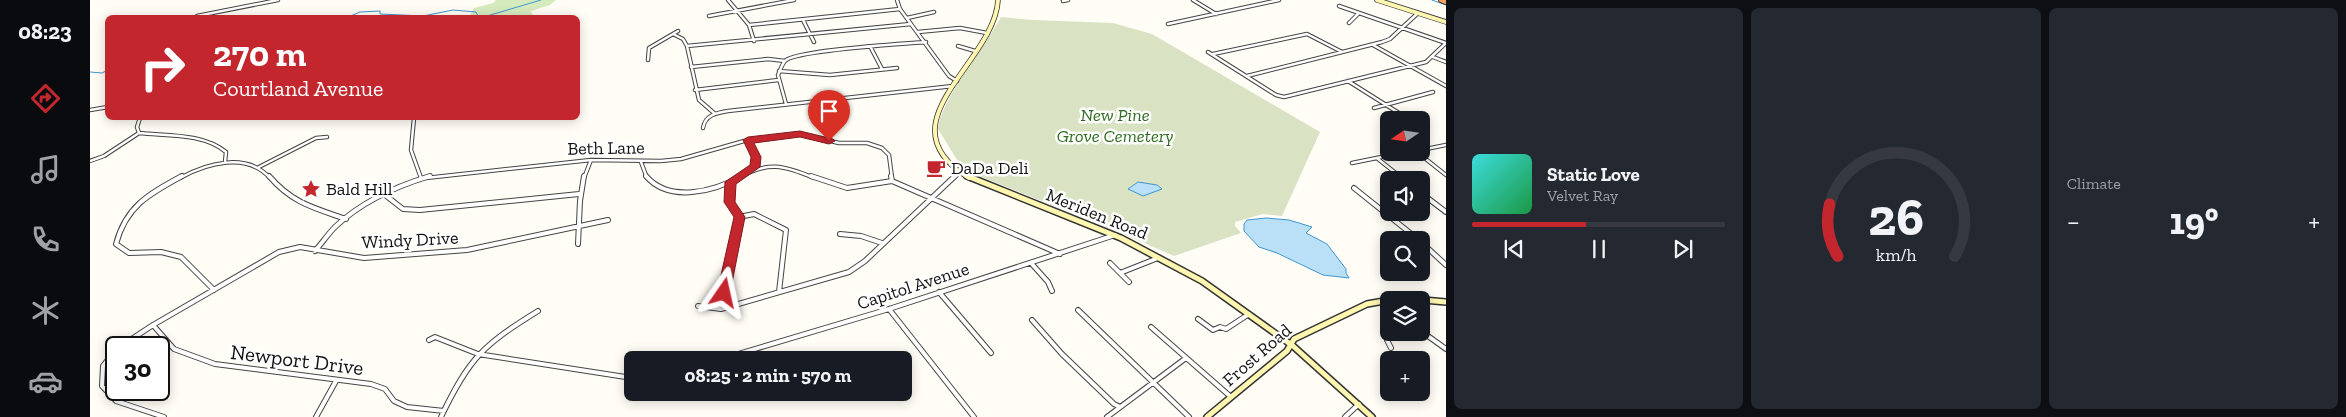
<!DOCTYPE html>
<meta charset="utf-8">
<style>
body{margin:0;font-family:"Zilla Slab",serif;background:#242831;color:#f1f3f6;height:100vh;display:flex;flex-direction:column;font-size:19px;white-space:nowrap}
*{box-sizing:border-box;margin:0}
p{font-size:16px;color:#9ea1a6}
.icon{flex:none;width:28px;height:28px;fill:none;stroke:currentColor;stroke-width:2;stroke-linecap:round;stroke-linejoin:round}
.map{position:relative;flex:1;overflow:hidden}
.panel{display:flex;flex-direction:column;gap:8px;padding:8px;background:#0d0f14;width:900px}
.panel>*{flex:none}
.guide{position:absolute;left:15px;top:15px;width:475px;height:105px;border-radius:8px;box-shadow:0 2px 12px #0003;background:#c4262e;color:#fff;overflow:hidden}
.needle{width:32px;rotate:257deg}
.tools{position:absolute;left:1290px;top:111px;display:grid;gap:10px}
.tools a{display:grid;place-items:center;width:50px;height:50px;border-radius:8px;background:#171b24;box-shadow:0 2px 12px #0003;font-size:25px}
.speed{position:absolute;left:15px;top:336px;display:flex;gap:10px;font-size:25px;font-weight:700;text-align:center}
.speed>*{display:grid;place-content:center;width:65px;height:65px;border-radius:50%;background:#171b24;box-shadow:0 2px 12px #0003;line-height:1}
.speed .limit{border:2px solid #111;border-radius:8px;background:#fff;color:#111}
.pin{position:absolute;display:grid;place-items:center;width:42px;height:42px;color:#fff;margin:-51px -21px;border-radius:50% 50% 50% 0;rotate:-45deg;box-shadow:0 0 5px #0007}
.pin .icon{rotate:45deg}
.me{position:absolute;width:55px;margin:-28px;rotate:11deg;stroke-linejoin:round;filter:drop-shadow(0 0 4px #0008)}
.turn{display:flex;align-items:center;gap:18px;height:105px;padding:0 25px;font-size:22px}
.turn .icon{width:65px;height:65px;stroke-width:2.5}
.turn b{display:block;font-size:35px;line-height:42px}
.big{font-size:38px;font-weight:800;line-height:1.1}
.panel .widget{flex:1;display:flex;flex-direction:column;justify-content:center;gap:8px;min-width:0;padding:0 18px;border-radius:8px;background:#242831}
.panel .dial{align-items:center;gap:0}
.dial svg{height:130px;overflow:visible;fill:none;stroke:#363941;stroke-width:7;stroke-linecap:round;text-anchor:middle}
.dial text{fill:#f1f3f6;stroke:none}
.song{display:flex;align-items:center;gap:15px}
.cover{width:60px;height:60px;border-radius:8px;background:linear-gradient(135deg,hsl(180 70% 55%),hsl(140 70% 35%))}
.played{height:5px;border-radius:2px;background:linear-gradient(90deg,#c4262e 45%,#363941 45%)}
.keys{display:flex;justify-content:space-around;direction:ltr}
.heat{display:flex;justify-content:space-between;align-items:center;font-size:28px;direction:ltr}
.panel .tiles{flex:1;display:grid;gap:8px;grid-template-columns:repeat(3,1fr)}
.trip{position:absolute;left:534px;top:351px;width:288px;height:50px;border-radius:8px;background:#171b24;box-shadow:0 2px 12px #0003;font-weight:800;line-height:50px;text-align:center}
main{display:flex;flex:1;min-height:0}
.tabs{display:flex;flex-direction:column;width:90px;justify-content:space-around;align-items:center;background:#090b0e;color:#9ea1a6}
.tabs .icon{width:35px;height:35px}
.tabs .active{color:#c4262e}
.tabs b{font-size:22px;color:#f1f3f6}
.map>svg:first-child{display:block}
.green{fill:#d5ebbd}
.cemetery{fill:#d9e3c4}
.water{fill:#b9e0f7;stroke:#3f96cf}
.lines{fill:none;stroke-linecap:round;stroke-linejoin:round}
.stream{stroke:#3f96cf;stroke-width:1}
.minor-far1-casing{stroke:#444;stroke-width:4.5}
.minor-casing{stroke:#444;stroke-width:6}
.secondary-far1-casing{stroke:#333;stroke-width:5.5}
.secondary-casing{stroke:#333;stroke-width:8}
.motorway-casing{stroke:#222;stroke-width:6}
.minor-far1{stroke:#fff;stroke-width:2.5}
.minor{stroke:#fff;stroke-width:4}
.secondary-far1{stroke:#fff6b0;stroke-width:4}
.secondary{stroke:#fff6b0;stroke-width:5}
.motorway{stroke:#f5a25d;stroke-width:4.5}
.route{fill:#c4262e;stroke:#7f191e}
.labels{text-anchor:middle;stroke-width:5;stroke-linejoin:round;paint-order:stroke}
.park-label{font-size:18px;font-style:italic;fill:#2f6b1f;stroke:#fff}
.street-label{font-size:18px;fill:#111;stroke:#fff}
.poi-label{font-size:18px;fill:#111;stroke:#fff;text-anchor:start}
.near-street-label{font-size:21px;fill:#111;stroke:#fff}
</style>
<main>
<nav class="tabs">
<b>08:23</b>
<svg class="icon active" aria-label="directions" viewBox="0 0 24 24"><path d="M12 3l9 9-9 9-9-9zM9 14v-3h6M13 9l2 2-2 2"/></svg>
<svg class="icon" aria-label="music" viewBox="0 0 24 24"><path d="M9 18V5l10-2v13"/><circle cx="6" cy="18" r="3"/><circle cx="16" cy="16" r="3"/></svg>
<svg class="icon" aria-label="phone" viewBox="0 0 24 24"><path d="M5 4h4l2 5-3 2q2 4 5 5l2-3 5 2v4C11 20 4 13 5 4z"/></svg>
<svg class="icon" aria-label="climate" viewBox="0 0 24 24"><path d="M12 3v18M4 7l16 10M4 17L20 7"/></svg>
<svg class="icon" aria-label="car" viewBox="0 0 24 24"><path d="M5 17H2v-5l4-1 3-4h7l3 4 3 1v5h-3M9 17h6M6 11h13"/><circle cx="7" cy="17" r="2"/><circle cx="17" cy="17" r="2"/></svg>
</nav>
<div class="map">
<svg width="1356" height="417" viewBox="0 0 1356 417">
<rect width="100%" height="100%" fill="#fffdf5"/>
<path class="green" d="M406,0H466L460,5L441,11L442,14L446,17H379L384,8L403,3Z"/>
<path class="cemetery" d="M911,17L943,20L1023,23L1062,34L1230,132L1192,216L1173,214L1145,222V226L1151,233L1084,256L1034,234L879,172L872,168L848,129C850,101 896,45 911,17Z"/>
<path class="water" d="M1048,182L1067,185L1072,189L1053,196L1038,189Z
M1176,218L1199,220L1222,227L1216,233L1237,244L1256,269V273L1259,278L1233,275L1187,253L1169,247L1154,231V224L1157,220Z"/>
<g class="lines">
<path class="stream" d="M1342,0L1356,5
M256,18L270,12L290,11V14L333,16L363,10L386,12L388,16H397L451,0
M0,72L12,73L18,70"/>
<g class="minor-far1-casing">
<path id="minor-far1" d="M638,0L659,25L664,41
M807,0L810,9L859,76L867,81
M1103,0L1126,14
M973,1L978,0
M1249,6L1356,43
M107,16L188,0
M619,16L704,0
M817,18L844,12
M713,20L724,42
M1259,23L1269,13
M1078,24L1189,0
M659,25L810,9
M828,32L870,28L897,33
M583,34L593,39L597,46L609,100L624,113
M1283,45L1356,86
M597,46L821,24
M868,46L885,51
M781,48L792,69
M1118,52L1186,95L1194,97L1336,62L1356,43
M1123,54L1217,34L1252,52
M1343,57L1356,62
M558,60L559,48L588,31
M601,67L678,59L695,61
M689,71L740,75L807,68
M1157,76L1292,42L1300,39L1328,13
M1258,81L1320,120
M605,90L688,80
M696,104L688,75C690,71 692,64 695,61C705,50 814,44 836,42
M1284,108L1343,92
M0,110L18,107
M50,118L47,127L49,133C78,136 113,133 136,152L135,162
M324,118L321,150L331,178
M613,128C615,115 626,113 638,111L863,86
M658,140L666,157L665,167
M1331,150L1356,145
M1327,152L1356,175
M1288,159L1312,178
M0,161L14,156L49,133
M551,162L557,178
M1262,163L1316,152
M169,167L226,138L237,137
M90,178C117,163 157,152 180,178
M336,178L501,160L571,161L591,159L654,141L710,134L749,143H777L792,148L799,155L802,178
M494,178L501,160
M649,178C677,161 694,165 724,178
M864,178L870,172"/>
</g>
<g class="minor-casing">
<path id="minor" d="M92,176C59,194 36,206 26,244L39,253L71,252L91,257L124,290
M179,176C202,203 224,208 256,219
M556,176C579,203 624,192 651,176
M721,176L757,188L802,181L970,254
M801,176L802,181
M1310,176L1315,180
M1264,188L1329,240
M1331,193L1356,212
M295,195L313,209L330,210L489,194
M649,217L664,214L696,230L689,292
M750,234L771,236L792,243
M1331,242L1356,265
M488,244L490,201L494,176
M225,251C232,243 238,234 245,227C270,203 307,186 340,176
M941,263L958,282L962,291
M1020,263L1039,282
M1030,273L1068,258
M849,292L901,353
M608,306L631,309L759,272L775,261L865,176
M631,309L649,217L640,202L641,182
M799,309L884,417
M988,310L1099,417
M1108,319L1123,330L1130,327L1136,329L1159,314
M942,320L972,354L1024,404L1030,407
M63,325L84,349L125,364L281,384L295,389L304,401L317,407L354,411
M1061,327L1141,397
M1331,331L1356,349
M339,340L345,337L388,354L542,378
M28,348L63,325L189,252L210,247L274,258L377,250L518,220
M1301,348L1297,340L1299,336L1309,332
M26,349L13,366L12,386L26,401L74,417
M628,360L799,309L1025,235
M226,417L246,381
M351,417C379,358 393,345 448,311
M1017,417L1096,358
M1255,417L1269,404"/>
</g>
<g class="secondary-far1-casing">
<path id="secondary-far1" d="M1287,0L1356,22
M879,178C789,123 905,63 908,0"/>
</g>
<g class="secondary-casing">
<path id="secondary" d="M877,176L1031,238L1112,281L1203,346L1282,417
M1117,417L1197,351L1204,339L1277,304L1311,298L1356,302"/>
</g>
<g class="motorway-casing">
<path id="motorway" d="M1351,0L1356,2"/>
</g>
<use href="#minor-far1" class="minor-far1"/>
<use href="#minor" class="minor"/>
<use href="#secondary-far1" class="secondary-far1"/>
<use href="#secondary" class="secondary"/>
<use href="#motorway" class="motorway"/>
</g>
<path class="route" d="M710,131L743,139L745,141L739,144L710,137L664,143L671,157L670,167L646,184L645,202L655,217L640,293L638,296H629L627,293L644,217L634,202L635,182L660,165L661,157L653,140L658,137Z"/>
<defs>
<g id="cafe-bare" transform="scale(1.5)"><path d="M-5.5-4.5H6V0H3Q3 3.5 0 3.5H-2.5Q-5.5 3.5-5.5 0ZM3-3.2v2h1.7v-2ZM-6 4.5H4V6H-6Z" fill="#c4262e" stroke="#fff" stroke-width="2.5" paint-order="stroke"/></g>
<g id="sight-bare" transform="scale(1.5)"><path d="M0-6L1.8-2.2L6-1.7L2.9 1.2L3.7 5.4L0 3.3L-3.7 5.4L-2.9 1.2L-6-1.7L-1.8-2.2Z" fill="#c4262e" stroke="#fff" stroke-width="2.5" paint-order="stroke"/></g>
</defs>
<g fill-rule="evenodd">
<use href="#cafe-bare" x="846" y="168"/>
<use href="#sight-bare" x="221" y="189"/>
</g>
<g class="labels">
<g class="park-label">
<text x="1025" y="121">New Pine<tspan x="1025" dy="21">Grove Cemetery</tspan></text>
</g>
<g class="street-label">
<text transform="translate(516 148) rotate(-1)" y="6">Beth Lane</text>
<text transform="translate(1007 214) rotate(22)" y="6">Meriden Road</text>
<text transform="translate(320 240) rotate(-3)" y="6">Windy Drive</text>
<text transform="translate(823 286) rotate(-18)" y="6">Capitol Avenue</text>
<text transform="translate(1167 355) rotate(-41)" y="6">Frost Road</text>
</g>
<g class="poi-label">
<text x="861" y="174">DaDa Deli</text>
<text x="236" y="195">Bald Hill</text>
</g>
<g class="near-street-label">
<text transform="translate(207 360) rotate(7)" y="7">Newport Drive</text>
</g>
</g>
</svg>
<div class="tools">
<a><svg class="needle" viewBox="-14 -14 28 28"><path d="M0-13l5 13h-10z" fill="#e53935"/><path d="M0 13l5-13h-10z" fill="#9ea1a6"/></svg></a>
<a><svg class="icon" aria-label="sound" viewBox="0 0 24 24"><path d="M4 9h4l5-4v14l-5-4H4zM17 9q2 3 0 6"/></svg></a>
<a><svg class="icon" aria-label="search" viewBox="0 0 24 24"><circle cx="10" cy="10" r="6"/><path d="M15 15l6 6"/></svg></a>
<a><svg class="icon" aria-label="layers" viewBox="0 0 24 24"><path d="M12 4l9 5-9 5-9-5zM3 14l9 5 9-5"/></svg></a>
<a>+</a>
</div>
<div class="speed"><div class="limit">30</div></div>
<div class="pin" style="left:739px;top:141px;background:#d93025"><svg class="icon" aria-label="arrive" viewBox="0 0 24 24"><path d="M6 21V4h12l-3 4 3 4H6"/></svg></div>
<svg class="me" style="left:634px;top:293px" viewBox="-20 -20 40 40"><path d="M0-17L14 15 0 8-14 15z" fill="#c4262e" stroke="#fff" stroke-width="4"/></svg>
<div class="trip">08:25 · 2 min · 570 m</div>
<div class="guide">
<div class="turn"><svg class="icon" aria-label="right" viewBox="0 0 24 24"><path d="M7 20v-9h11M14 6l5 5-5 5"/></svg><div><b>270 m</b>Courtland Avenue</div></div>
</div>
</div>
<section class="panel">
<div class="tiles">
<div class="widget">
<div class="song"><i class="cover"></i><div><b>Static Love</b><p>Velvet Ray</p></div></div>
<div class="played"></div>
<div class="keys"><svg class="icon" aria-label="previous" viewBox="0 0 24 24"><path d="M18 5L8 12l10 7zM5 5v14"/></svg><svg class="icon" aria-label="pause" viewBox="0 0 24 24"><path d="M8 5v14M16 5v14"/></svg><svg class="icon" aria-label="next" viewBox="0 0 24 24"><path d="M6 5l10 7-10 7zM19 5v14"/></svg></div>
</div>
<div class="widget dial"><svg viewBox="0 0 100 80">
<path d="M14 69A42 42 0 1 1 86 69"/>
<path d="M14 69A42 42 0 0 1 9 37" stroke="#c4262e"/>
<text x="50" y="56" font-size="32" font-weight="700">26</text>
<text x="50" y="72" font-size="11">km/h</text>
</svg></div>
<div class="widget"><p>Climate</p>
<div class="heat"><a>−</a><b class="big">19°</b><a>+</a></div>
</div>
</div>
</section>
</main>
